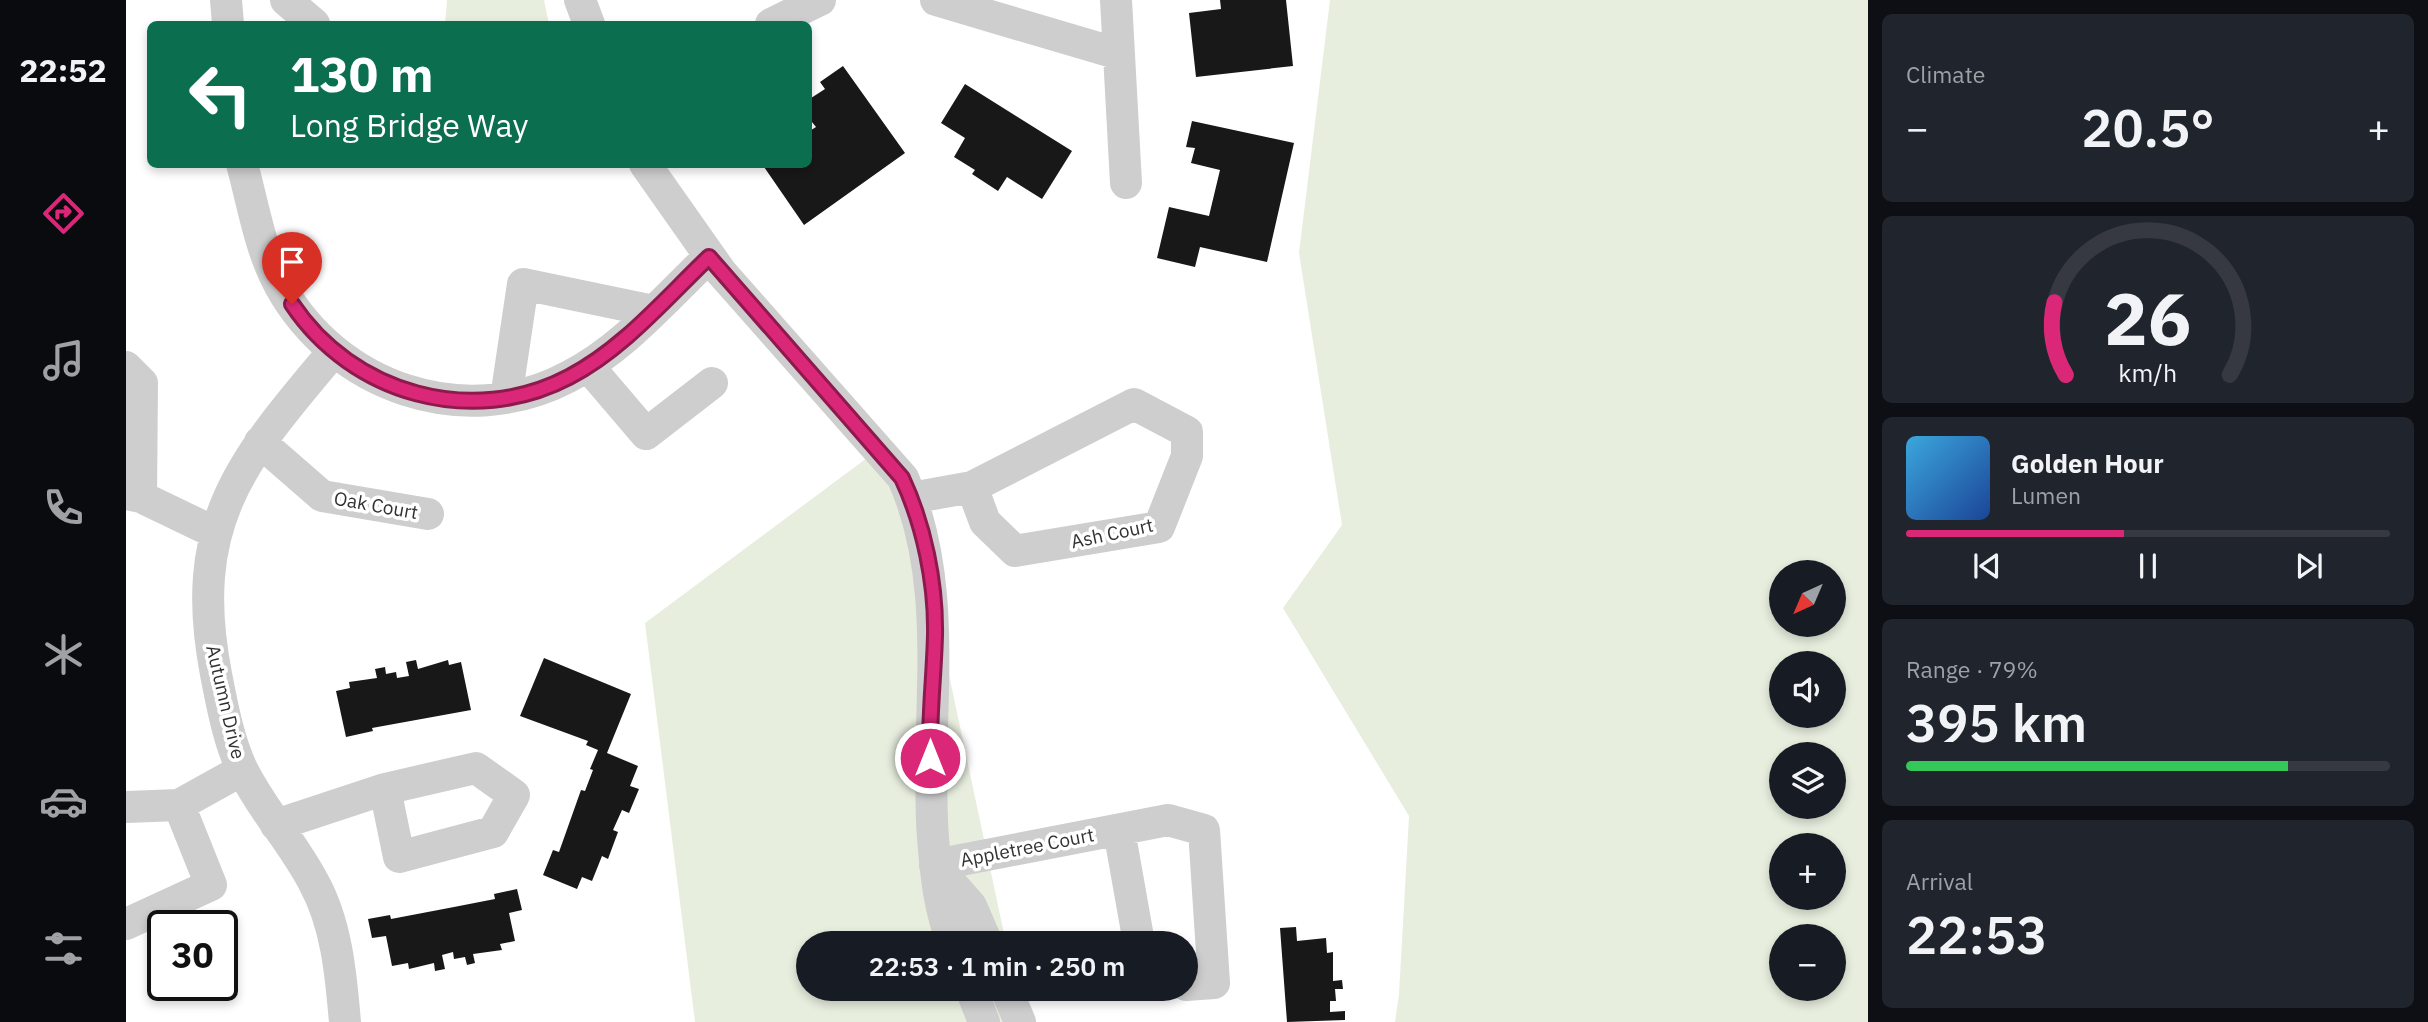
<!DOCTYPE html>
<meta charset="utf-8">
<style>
body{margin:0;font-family:"IBM Plex Sans",sans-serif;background:#20242c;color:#f1f3f6;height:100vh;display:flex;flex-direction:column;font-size:26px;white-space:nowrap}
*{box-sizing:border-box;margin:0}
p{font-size:23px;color:#9ea1a6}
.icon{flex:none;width:38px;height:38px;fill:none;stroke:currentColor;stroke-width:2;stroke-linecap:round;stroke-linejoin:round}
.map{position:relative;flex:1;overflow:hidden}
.drawer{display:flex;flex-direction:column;gap:14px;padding:14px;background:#0d0f14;width:560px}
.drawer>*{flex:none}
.top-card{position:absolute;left:21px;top:21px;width:665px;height:147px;border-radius:10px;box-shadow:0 4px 10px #0003;background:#0b6e4f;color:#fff;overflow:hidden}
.needle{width:46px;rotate:224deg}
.fabs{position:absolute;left:1643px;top:560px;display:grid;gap:14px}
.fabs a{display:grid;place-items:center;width:77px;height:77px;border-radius:50%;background:#171b24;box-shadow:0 4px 10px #0003;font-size:35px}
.speed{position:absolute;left:21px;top:910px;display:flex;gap:14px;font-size:35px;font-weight:700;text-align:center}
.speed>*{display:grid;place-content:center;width:91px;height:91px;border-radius:50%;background:#171b24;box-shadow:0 4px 10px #0003;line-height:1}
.speed .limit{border:4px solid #111;border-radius:10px;background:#fff;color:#111}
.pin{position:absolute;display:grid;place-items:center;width:60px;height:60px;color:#fff;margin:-72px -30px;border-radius:50% 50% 50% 0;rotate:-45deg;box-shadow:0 0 7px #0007}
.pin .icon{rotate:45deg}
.me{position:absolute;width:77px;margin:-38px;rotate:0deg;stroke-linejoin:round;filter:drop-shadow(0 0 5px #0008)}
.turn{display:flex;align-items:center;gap:24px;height:147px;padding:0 28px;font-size:32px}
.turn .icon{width:91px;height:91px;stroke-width:2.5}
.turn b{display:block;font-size:49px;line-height:60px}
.big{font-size:52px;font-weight:600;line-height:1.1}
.drawer .widget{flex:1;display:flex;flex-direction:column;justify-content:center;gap:10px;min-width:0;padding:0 24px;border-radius:10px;background:#20242c}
.drawer .dial{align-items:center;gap:0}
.dial svg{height:182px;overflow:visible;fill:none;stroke:#363941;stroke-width:7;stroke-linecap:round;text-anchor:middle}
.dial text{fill:#f1f3f6;stroke:none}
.song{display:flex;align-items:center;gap:21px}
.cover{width:84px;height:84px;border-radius:10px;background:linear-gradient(135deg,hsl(200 70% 55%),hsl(220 70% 35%))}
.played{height:7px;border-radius:4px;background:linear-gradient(90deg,#db2777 45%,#363941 45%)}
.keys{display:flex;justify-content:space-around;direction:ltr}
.heat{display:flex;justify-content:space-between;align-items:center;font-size:38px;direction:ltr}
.charge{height:10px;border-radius:5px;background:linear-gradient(90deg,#34c759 79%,#363941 0)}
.trip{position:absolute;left:670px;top:931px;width:402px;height:70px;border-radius:35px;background:#171b24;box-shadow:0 4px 10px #0003;font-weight:600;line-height:70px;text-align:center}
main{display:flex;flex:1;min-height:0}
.tab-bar{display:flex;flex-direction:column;width:126px;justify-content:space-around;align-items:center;background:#090b0e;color:#9ea1a6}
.tab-bar .icon{width:49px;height:49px}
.tab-bar .selected{color:#db2777}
.tab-bar b{font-size:32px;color:#f1f3f6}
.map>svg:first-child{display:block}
.green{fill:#e7eede;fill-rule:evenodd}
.building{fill:#181818}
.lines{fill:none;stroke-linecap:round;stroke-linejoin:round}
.street{stroke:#cecece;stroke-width:32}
.route-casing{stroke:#8e194d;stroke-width:18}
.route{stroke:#db2777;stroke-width:12}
.labels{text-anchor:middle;stroke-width:7;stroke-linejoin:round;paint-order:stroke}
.street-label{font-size:19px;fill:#313131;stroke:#fff}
</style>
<main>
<nav class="tab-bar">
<b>22:52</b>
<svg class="icon selected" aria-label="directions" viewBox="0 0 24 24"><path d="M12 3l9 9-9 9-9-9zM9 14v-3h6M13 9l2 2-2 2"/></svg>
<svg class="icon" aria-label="music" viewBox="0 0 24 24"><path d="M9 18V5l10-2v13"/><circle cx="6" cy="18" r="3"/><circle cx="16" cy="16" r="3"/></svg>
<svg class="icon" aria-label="phone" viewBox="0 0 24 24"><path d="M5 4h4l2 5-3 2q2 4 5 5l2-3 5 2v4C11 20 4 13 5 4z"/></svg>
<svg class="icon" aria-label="climate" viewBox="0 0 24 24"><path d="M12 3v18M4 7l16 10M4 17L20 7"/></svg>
<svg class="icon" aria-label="car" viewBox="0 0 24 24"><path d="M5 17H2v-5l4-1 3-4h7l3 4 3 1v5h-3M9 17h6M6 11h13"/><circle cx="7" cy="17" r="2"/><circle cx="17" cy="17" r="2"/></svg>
<svg class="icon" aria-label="filters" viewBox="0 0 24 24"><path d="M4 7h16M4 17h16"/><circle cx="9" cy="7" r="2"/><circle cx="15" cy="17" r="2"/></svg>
</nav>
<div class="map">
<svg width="1742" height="1022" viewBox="0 0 1742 1022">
<rect width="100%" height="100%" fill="#fff"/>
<path class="green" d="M321,0H418L423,24H319Z
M1204,0H1742V1022H1269L1273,994L1283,816L1157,608L1216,525L1173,253ZM1656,572H1708V625H1656ZM1656,663H1708V716H1656ZM1656,754H1708V807H1656ZM1656,845H1708V898H1656ZM1656,936H1708V989H1656Z
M745,455L792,529L880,943H682V989H890L897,1022H569L519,623Z"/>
<path class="building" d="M1094,0H1160L1167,66L1070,77L1063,13L1095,9Z
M717,66L779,153L678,225L636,164H682V132L690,127L682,117V100L699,89L694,82Z
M839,84L946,151L916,199L881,177L872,191L846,174L849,170L828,157L839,138L815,123Z
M1066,121L1168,143L1141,262L1074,247L1069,267L1031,258L1043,207L1083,216L1094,170L1065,163L1069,148L1060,147Z
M418,658L505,694L481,753L512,766L504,786L513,789L503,813L496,810L487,830L492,832L482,859L476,856L466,881L456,877L451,889L417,875L427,850L433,852L455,790L459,791L467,770L464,769L472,750L460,745L462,741L394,716Z
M290,660L292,669L322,660L323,665L335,662L345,710L246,728L247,731L220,737L210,691L224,688L223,682L251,678L249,669L259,667L260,674L270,672L271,678L283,676L280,662Z
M391,889L396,910L383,913L389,941L374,944L376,950L347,954L349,963L341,965L339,957L328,959L327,952L316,955L319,969L309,971L308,963L283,969L282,963L266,966L260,936L246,938L242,919L264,915L265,919L328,907L369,899L368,894Z
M1170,927L1171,941L1200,938L1201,953L1207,952V981L1216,980L1217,989H1209L1210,1001H1204V1012L1219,1011V1020L1161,1022L1154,928Z"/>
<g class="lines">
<path class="street" d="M100,0L102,24
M160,0L188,24
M454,0L463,24
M810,0L993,54
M990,0L1000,183
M645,24L694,0
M116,164C127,204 134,250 154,286C210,387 338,432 442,377C497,349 539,299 583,257
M519,164L595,272L777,478C827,592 798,718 807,838C810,874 813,910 827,943
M207,352C115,461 61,523 90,674C96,705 103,743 117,771C137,811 168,844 188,883C211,925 215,976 219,1022
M462,366L520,434L586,383
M0,367L16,383L15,497
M380,398L397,284L527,311
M134,442L196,496L302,514
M0,494L15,497L90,533
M785,498L846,487L859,522L889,551L1033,527L1061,456V432L1008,404L846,487
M0,807L53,805L116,770
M150,825L259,789L273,857L367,832L388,795L350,768L259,789
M993,830L1013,943
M809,865L1042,820L1078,830L1088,983L1060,985
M809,865L845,906L861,943
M0,924L85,885L53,805
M845,989L858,1022
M880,989L894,1022"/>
</g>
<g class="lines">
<g class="route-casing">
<path id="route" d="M166,304C226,394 346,428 443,377C497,349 539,299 583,257L776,478C798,525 810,583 809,635C808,676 803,717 804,758"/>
</g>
<use href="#route" class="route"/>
</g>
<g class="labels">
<g class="street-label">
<text transform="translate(250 505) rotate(10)" y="7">Oak Court</text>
<text transform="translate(986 533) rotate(-12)" y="7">Ash Court</text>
<text transform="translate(100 702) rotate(77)" y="7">Autumn Drive</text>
<text transform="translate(901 847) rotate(-11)" y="7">Appletree Court</text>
</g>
</g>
</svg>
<div class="fabs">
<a><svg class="needle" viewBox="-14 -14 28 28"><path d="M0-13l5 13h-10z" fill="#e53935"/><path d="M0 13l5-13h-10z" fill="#9ea1a6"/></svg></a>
<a><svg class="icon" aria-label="sound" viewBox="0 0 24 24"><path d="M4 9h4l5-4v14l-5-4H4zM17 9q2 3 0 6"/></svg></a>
<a><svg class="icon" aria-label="layers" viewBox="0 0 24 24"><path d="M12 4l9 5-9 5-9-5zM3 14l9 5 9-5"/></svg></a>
<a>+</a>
<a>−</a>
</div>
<div class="speed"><div class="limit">30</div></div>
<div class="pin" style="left:166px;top:304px;background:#d93025"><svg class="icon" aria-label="arrive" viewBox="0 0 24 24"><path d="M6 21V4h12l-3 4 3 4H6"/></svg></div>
<svg class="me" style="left:804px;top:758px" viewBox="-20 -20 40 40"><circle r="17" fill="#db2777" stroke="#fff" stroke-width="3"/><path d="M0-11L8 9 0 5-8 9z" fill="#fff"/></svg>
<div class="trip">22:53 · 1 min · 250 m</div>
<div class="top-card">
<div class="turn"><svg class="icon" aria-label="left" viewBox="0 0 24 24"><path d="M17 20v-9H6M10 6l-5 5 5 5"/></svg><div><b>130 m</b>Long Bridge Way</div></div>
</div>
</div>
<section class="drawer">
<div class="widget"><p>Climate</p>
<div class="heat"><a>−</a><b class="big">20.5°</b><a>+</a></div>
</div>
<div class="widget dial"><svg viewBox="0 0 100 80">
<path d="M14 69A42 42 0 1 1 86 69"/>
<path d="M14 69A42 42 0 0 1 9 37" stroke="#db2777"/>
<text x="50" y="56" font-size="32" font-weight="700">26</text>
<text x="50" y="72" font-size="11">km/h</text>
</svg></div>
<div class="widget">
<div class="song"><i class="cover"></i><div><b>Golden Hour</b><p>Lumen</p></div></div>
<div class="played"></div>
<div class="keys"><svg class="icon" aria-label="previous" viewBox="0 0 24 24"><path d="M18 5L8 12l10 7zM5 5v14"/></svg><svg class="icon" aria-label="pause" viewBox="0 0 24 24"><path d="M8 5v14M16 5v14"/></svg><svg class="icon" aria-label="next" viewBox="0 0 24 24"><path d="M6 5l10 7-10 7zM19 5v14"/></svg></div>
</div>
<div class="widget"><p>Range · 79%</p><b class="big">395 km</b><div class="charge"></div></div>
<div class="widget"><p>Arrival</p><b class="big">22:53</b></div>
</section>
</main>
